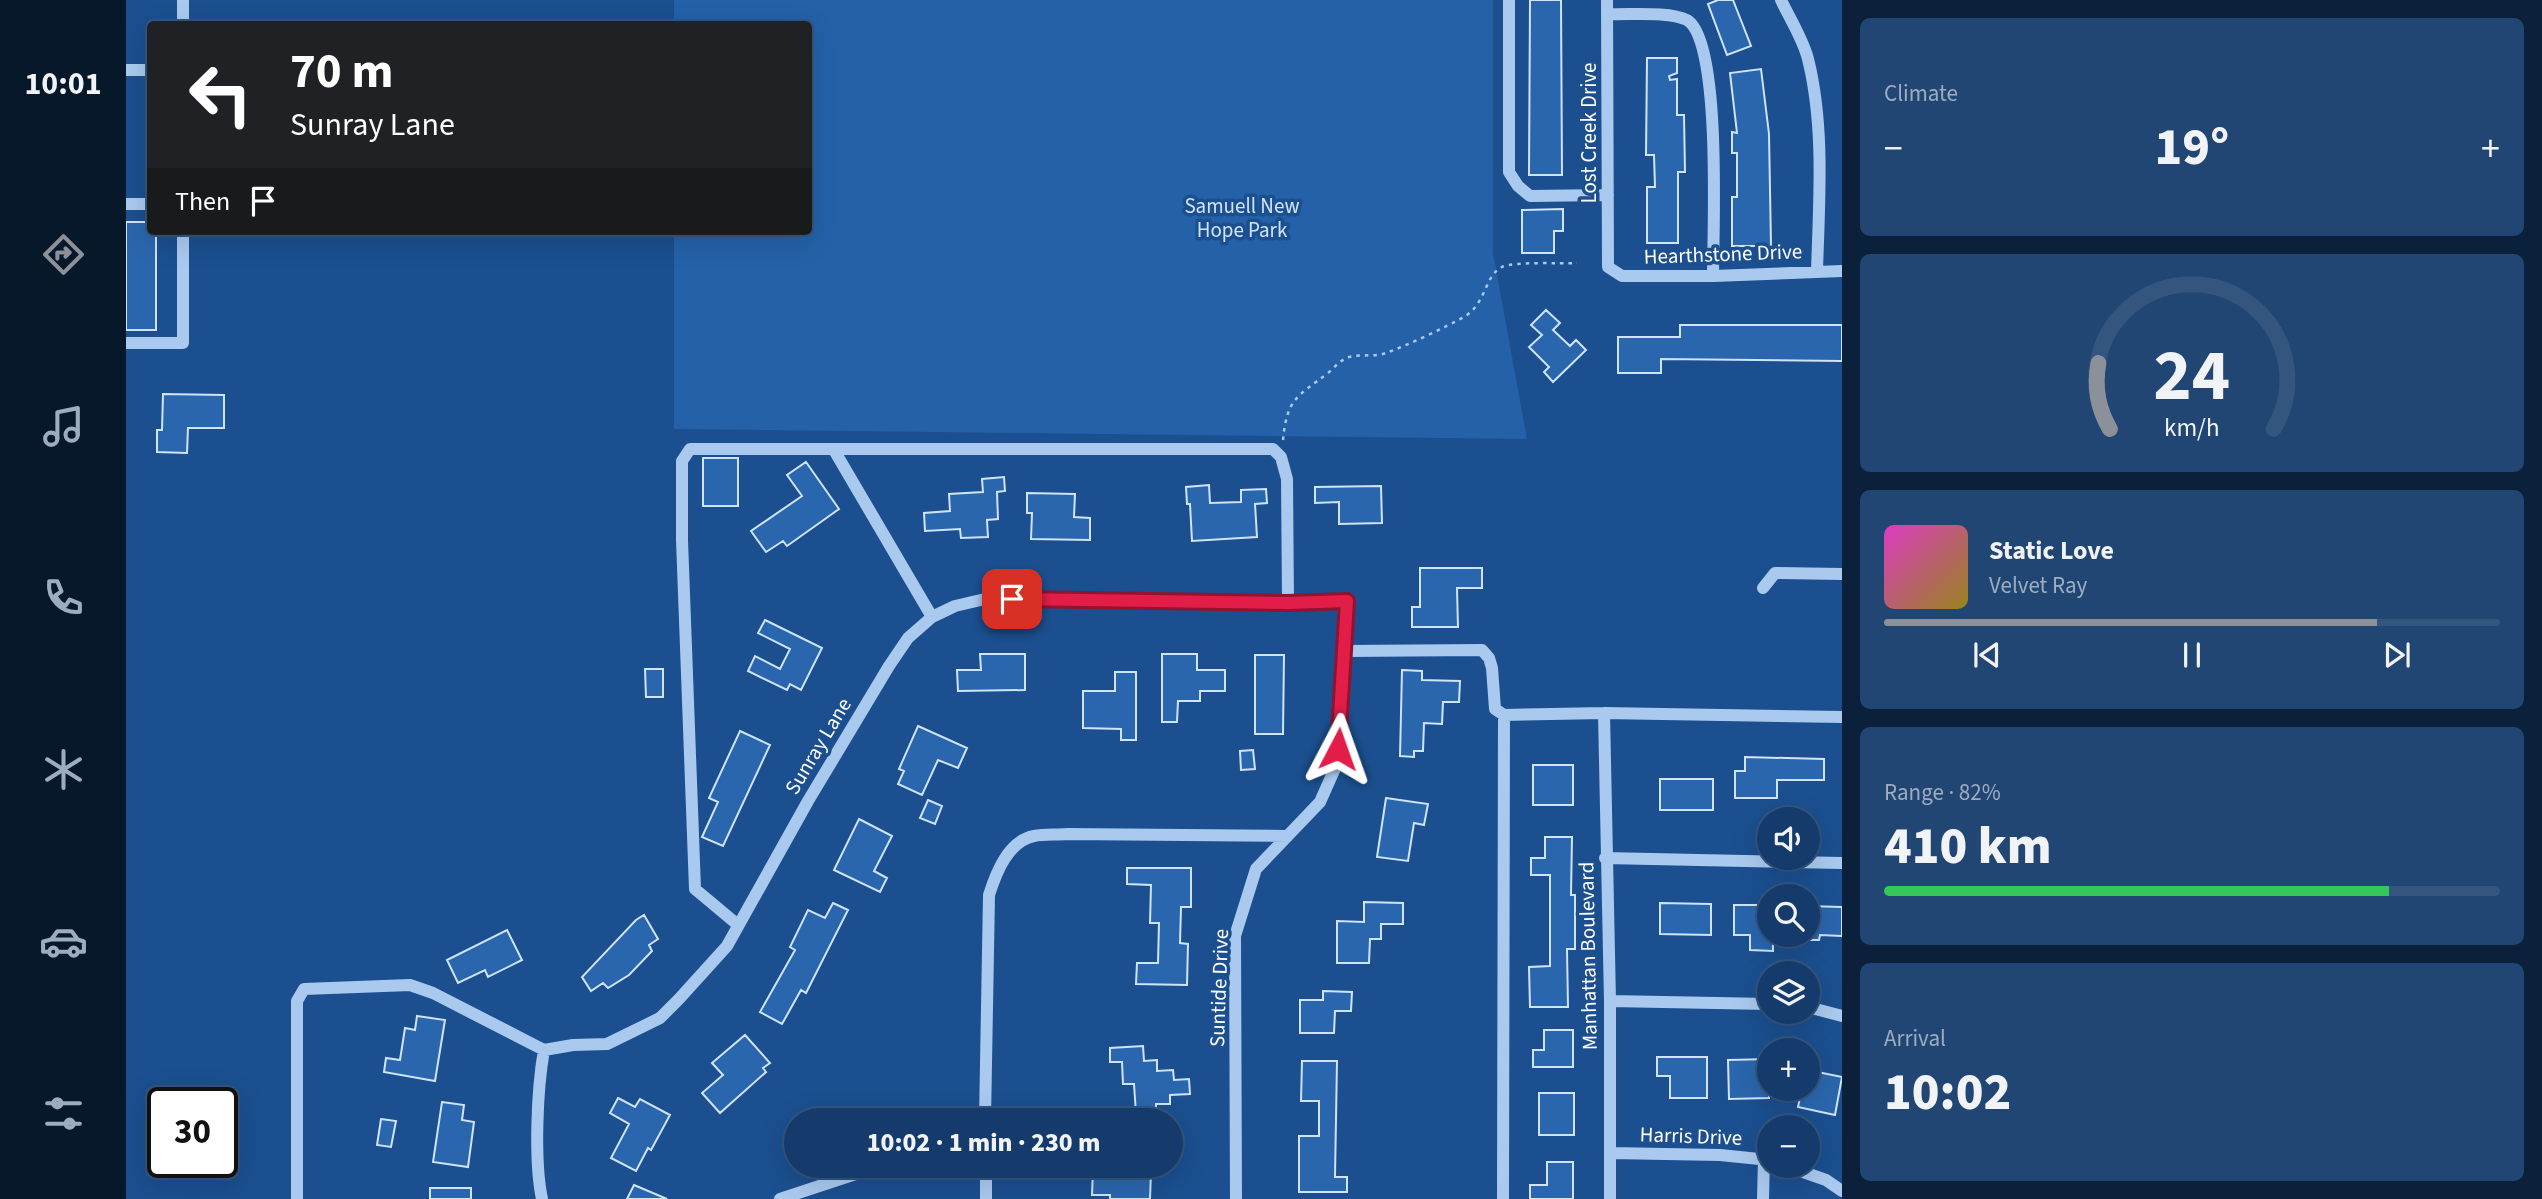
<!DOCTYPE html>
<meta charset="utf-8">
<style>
body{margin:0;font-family:"Source Sans 3",sans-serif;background:#214673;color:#f1f3f6;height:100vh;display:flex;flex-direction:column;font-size:26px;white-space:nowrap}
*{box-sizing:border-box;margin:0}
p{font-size:23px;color:#9dadc1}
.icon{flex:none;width:38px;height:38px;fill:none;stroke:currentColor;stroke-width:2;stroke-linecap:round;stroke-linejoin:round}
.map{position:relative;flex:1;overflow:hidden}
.details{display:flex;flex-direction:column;gap:18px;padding:18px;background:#0b203b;width:700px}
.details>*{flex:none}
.top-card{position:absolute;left:21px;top:21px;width:665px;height:214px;border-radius:7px;box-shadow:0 7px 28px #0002,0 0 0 2px #33557e;background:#202124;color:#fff;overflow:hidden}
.fabs{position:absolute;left:1631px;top:807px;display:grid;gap:14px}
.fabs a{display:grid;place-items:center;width:63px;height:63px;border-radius:50%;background:#143b6b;box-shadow:0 7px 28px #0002,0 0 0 2px #33557e;font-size:35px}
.speed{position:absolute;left:21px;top:1087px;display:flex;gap:14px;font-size:35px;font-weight:700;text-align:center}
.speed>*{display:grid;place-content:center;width:91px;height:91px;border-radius:50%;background:#143b6b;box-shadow:0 7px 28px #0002,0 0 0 2px #33557e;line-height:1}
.speed .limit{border:4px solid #111;border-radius:10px;background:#fff;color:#111}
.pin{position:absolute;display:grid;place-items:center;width:60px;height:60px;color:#fff;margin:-30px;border-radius:14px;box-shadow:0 4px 10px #0006}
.me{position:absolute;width:77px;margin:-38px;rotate:4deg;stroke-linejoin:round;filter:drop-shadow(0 0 5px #0008)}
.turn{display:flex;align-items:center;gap:24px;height:147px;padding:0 28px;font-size:32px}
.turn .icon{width:91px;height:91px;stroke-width:2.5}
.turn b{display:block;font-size:49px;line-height:60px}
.then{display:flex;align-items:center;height:66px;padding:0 28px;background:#0003;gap:14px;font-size:26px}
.big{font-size:52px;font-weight:800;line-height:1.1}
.details .tile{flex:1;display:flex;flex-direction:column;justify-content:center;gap:10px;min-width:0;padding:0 24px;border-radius:10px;background:#214673}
.details .dial{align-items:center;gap:0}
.dial svg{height:182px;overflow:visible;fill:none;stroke:#33557e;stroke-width:7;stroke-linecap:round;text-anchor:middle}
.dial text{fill:#f1f3f6;stroke:none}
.song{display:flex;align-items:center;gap:21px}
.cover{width:84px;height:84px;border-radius:10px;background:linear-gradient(135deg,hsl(310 70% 55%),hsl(50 70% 35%))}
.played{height:7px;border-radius:4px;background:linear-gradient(90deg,#8c9099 80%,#33557e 80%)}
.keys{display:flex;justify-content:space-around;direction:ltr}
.heat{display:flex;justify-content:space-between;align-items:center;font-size:38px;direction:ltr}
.charge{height:10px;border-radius:5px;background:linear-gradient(90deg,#34c759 82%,#33557e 0)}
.trip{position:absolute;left:658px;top:1108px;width:399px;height:70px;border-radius:35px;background:#143b6b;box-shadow:0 7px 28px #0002,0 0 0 2px #33557e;font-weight:800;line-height:70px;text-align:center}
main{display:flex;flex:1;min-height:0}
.dock{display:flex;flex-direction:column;width:126px;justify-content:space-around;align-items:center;background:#08182b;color:#9dadc1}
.dock .icon{width:49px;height:49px}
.dock .on{color:#8c9099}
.dock b{font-size:32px;color:#f1f3f6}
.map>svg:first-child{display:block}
.green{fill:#2461a8}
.building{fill:#2a66ad;stroke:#cfe3fa;stroke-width:2}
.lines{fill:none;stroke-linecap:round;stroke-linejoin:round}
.path{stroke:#a9c9ee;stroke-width:2.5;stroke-dasharray:3.5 5;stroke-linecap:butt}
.minor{stroke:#a9c9ee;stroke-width:12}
.route-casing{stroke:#92132f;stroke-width:18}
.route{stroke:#e11d48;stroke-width:12}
.labels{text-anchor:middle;stroke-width:7;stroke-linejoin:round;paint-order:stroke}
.street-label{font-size:21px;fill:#fff;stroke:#1b4f8f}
.park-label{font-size:21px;fill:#cfe3fa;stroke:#1b4f8f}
</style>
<main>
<nav class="dock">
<b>10:01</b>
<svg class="icon on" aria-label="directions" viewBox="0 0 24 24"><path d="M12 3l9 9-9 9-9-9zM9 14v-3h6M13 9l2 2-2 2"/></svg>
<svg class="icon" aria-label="music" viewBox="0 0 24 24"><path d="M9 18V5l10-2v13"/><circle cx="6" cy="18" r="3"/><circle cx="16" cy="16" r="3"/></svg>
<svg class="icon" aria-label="phone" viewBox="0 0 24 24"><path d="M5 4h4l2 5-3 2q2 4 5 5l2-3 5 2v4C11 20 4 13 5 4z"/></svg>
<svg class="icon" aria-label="climate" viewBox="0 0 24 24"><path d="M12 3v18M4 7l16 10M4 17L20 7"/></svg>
<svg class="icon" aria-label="car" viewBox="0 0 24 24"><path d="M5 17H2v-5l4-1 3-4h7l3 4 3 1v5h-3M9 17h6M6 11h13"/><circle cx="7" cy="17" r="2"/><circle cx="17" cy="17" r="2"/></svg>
<svg class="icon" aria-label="filters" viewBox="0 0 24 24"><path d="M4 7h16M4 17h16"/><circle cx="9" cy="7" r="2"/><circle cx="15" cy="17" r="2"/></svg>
</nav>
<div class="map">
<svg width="1716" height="1199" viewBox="0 0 1716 1199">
<rect width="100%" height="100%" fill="#1b4f8f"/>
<path class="green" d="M548,0H1367V253L1401,439L548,429V231H682V24H548Z"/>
<path class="building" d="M1404,0H1435L1436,175H1403Z
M1592,0H1607L1625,46L1601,55L1582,4Z
M1521,58H1551V73L1543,76L1544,80L1551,79V115H1558L1559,172H1552V243H1521V187H1529L1528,155H1520Z
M1635,69L1643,134L1645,246H1606V197H1611V153H1606V132L1611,133L1604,73Z
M1437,209V231H1428V253H1396V210Z
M0,222H24V231H30V330H0Z
M1420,310L1434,323L1427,330L1444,346L1450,340L1460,350L1427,382L1418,372L1423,367L1403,347L1416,335L1405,325Z
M1554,325H1716V361L1535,359V373H1492V337H1554Z
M37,394L98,395V428H62L61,453L31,452V430H36Z
M577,458H612V506H577Z
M680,462L713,509L661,546L657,541L640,552L625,531L676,496L661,475Z
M878,477L879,491L871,492L872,519L861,520L862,537L835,538L834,529L799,531L798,513L824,511L823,494L857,492L856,479Z
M1083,485L1084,503L1115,502V490L1140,489L1141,503L1129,504L1131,537L1066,541L1064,504H1061L1060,487Z
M1255,486L1256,523L1213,524V502L1189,503V487Z
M901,493L949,494L948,517L964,518V540L905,539L906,513H901Z
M1294,568H1356V588H1331L1332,627H1286V607H1294Z
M639,620L696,648L675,690L664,684L661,690L622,671L629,656L654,669L664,649L632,633Z
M854,654H899V690L832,691L831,670H855Z
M1036,654H1071V670H1099V691H1074V701H1052L1051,722H1036Z
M1129,655H1158L1157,734H1129Z
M519,669H537V697H520Z
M1276,670L1296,671V680L1334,681L1333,702H1317L1316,724L1298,723L1297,751H1288V757L1274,756Z
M989,672H1010V740H995V729L957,728V691H989Z
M792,726L841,748L832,768L812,760L796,795L772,784L778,771L773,769Z
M614,731L644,745L597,846L576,837L592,802L583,798Z
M1127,750L1129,769L1115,770L1114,751Z
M1619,757L1698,759V780H1651V798H1609V771H1619Z
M1407,765H1447V805H1407Z
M1534,779H1587V810H1534Z
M1260,798L1302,804L1298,825L1288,823L1282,861L1251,857Z
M802,800L816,806L809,824L794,818Z
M733,819L766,836L748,871L761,878L754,892L708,870Z
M1419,837H1446L1445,895H1449V949H1441L1442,1007H1404L1403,967L1424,966V875H1405V858H1419Z
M1001,868H1065V907H1055L1054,943L1062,944L1061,985L1010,984L1011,963H1032L1033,923H1024L1025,885L1001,884Z
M1238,902L1277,903V924H1255V939H1244L1243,963H1211V921L1238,922Z
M707,903L722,910L680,993L675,990L656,1024L634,1012L669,950L664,947L682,910L699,918Z
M1534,903L1585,904V935L1534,934Z
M1608,905H1643V934H1647V951L1624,950V935H1608Z
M1682,906L1716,907V936L1694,935L1693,940H1682Z
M518,915L532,939L523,945L526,951L503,975L482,988L477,983L465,991L456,977L510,920Z
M381,930L396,960L362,977L359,970L332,983L321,960Z
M1197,991L1226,992L1225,1011H1209L1208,1033H1174V1000H1197Z
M291,1016L319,1020L309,1081L258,1072L260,1058L274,1060L279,1028L289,1030Z
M1418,1030H1447V1067H1407V1050H1418Z
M619,1035L644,1063L637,1068L640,1072L594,1113L576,1093L597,1075L586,1063Z
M1017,1046L1018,1061L1031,1060V1071L1047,1070L1048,1080L1063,1079L1064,1094L1044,1095V1104H1030V1113L1010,1114L1008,1084H997L996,1062H984V1048Z
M1531,1057H1581V1098H1544V1076H1531Z
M1643,1059V1098L1603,1099L1602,1060Z
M1176,1061H1211L1209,1177H1221V1192H1173V1136H1193V1101H1175Z
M1682,1070L1716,1077L1709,1115L1672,1107L1676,1088H1682Z
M1413,1093H1448V1135H1413Z
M492,1098L509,1107L514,1099L544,1115L525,1150L522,1148L510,1171L485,1158L503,1124L484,1113Z
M316,1102L338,1105L336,1120L348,1122L342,1167L307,1162Z
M255,1119L270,1121L265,1147L251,1145Z
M1421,1162H1447V1199H1404V1185H1421Z
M967,1169L1025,1172L1024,1199H984V1195H966Z
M508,1185L541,1199H501Z
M304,1188H345V1199H304Z"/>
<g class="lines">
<path class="path" d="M1157,440C1161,398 1171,397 1202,373C1209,367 1214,360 1223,357C1235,354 1249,357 1260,353C1282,345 1318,328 1338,317C1361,303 1358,276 1376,267C1389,261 1434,264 1451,263"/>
<path class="minor" d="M57,0V24
M1383,0V172L1392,186L1404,196L1482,195
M1481,0L1482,267L1496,276H1587L1716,271
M1655,0C1664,19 1677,39 1682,59C1699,127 1693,202 1691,271
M1481,14C1502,15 1543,11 1561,20C1596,40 1587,234 1587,276
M0,70H24
M0,204H24
M0,343H57V231
M708,450L806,617
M1637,588L1649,573L1716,574
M1218,651L1356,650L1363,658L1366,668L1369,709L1378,715L1377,1199
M1478,713L1484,1001V1199
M1378,715L1478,713L1716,717
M1479,858L1716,863
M612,925L569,889L556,540V461L564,449H1147L1155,457L1161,479L1162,602
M1484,1001L1643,1004
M1682,1007L1716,1016
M418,1050L447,1045L481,1044L534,1018L553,999L601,946L682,801L763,666L782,638L806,617L829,606L859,599L1162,602L1221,601L1210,766L1194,802L1130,869L1109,936L1110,1199
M859,1120L863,895C870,873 882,841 908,836C918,834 930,835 941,834L1162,836
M1485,1153L1594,1155L1643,1160
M860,1166V1199
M1660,1166L1700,1180L1716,1191
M171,1199V1001L178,989L284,985L307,993L418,1050
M416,1199C408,1161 411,1089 418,1050
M654,1199L754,1166
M1637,1199L1638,1158"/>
</g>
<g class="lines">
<g class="route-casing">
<path id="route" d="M886,599L1162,603L1221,601L1212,749"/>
</g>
<use href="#route" class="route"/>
</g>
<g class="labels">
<g class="street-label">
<text transform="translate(1463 133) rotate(-90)" y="7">Lost Creek Drive</text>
<text transform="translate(1597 254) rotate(-2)" y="7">Hearthstone Drive</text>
<text transform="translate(692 746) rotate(-59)" y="7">Sunray Lane</text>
<text transform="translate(1462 956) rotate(-91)" y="7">Manhattan Boulevard</text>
<text transform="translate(1093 988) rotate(-88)" y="7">Suntide Drive</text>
<text transform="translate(1565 1136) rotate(2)" y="7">Harris Drive</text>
</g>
<g class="park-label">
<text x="1116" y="213">Samuell New<tspan x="1116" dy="24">Hope Park</tspan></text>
</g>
</g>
</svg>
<div class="fabs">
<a><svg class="icon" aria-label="sound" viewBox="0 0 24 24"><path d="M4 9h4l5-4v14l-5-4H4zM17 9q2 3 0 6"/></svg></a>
<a><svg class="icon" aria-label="search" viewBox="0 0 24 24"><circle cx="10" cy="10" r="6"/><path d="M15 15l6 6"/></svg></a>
<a><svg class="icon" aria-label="layers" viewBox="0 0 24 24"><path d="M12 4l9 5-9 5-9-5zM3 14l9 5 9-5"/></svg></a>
<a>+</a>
<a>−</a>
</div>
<div class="speed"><div class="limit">30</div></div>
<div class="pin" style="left:886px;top:599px;background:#d93025"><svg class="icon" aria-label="arrive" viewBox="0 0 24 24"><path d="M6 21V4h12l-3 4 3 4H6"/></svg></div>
<svg class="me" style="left:1212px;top:749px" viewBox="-20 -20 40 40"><path d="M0-17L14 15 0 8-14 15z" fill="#e11d48" stroke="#fff" stroke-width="4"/></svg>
<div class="trip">10:02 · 1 min · 230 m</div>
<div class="top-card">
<div class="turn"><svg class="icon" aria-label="left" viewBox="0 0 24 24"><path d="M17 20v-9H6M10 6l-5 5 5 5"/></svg><div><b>70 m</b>Sunray Lane</div></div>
<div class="then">Then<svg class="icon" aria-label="arrive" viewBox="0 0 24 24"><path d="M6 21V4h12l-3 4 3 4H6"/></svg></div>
</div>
</div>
<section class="details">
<div class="tile"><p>Climate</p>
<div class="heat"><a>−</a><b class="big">19°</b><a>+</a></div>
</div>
<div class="tile dial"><svg viewBox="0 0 100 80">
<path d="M14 69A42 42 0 1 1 86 69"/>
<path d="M14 69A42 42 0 0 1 9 40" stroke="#8c9099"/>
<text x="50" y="56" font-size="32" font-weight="700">24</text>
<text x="50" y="72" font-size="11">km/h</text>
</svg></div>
<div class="tile">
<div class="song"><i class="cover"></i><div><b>Static Love</b><p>Velvet Ray</p></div></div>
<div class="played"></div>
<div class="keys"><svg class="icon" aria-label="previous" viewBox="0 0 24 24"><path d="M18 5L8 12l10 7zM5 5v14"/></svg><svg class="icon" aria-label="pause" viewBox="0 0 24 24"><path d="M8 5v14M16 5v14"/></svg><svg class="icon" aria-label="next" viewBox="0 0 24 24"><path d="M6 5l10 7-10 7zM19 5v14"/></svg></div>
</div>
<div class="tile"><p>Range · 82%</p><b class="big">410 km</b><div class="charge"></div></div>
<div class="tile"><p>Arrival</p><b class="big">10:02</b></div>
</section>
</main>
